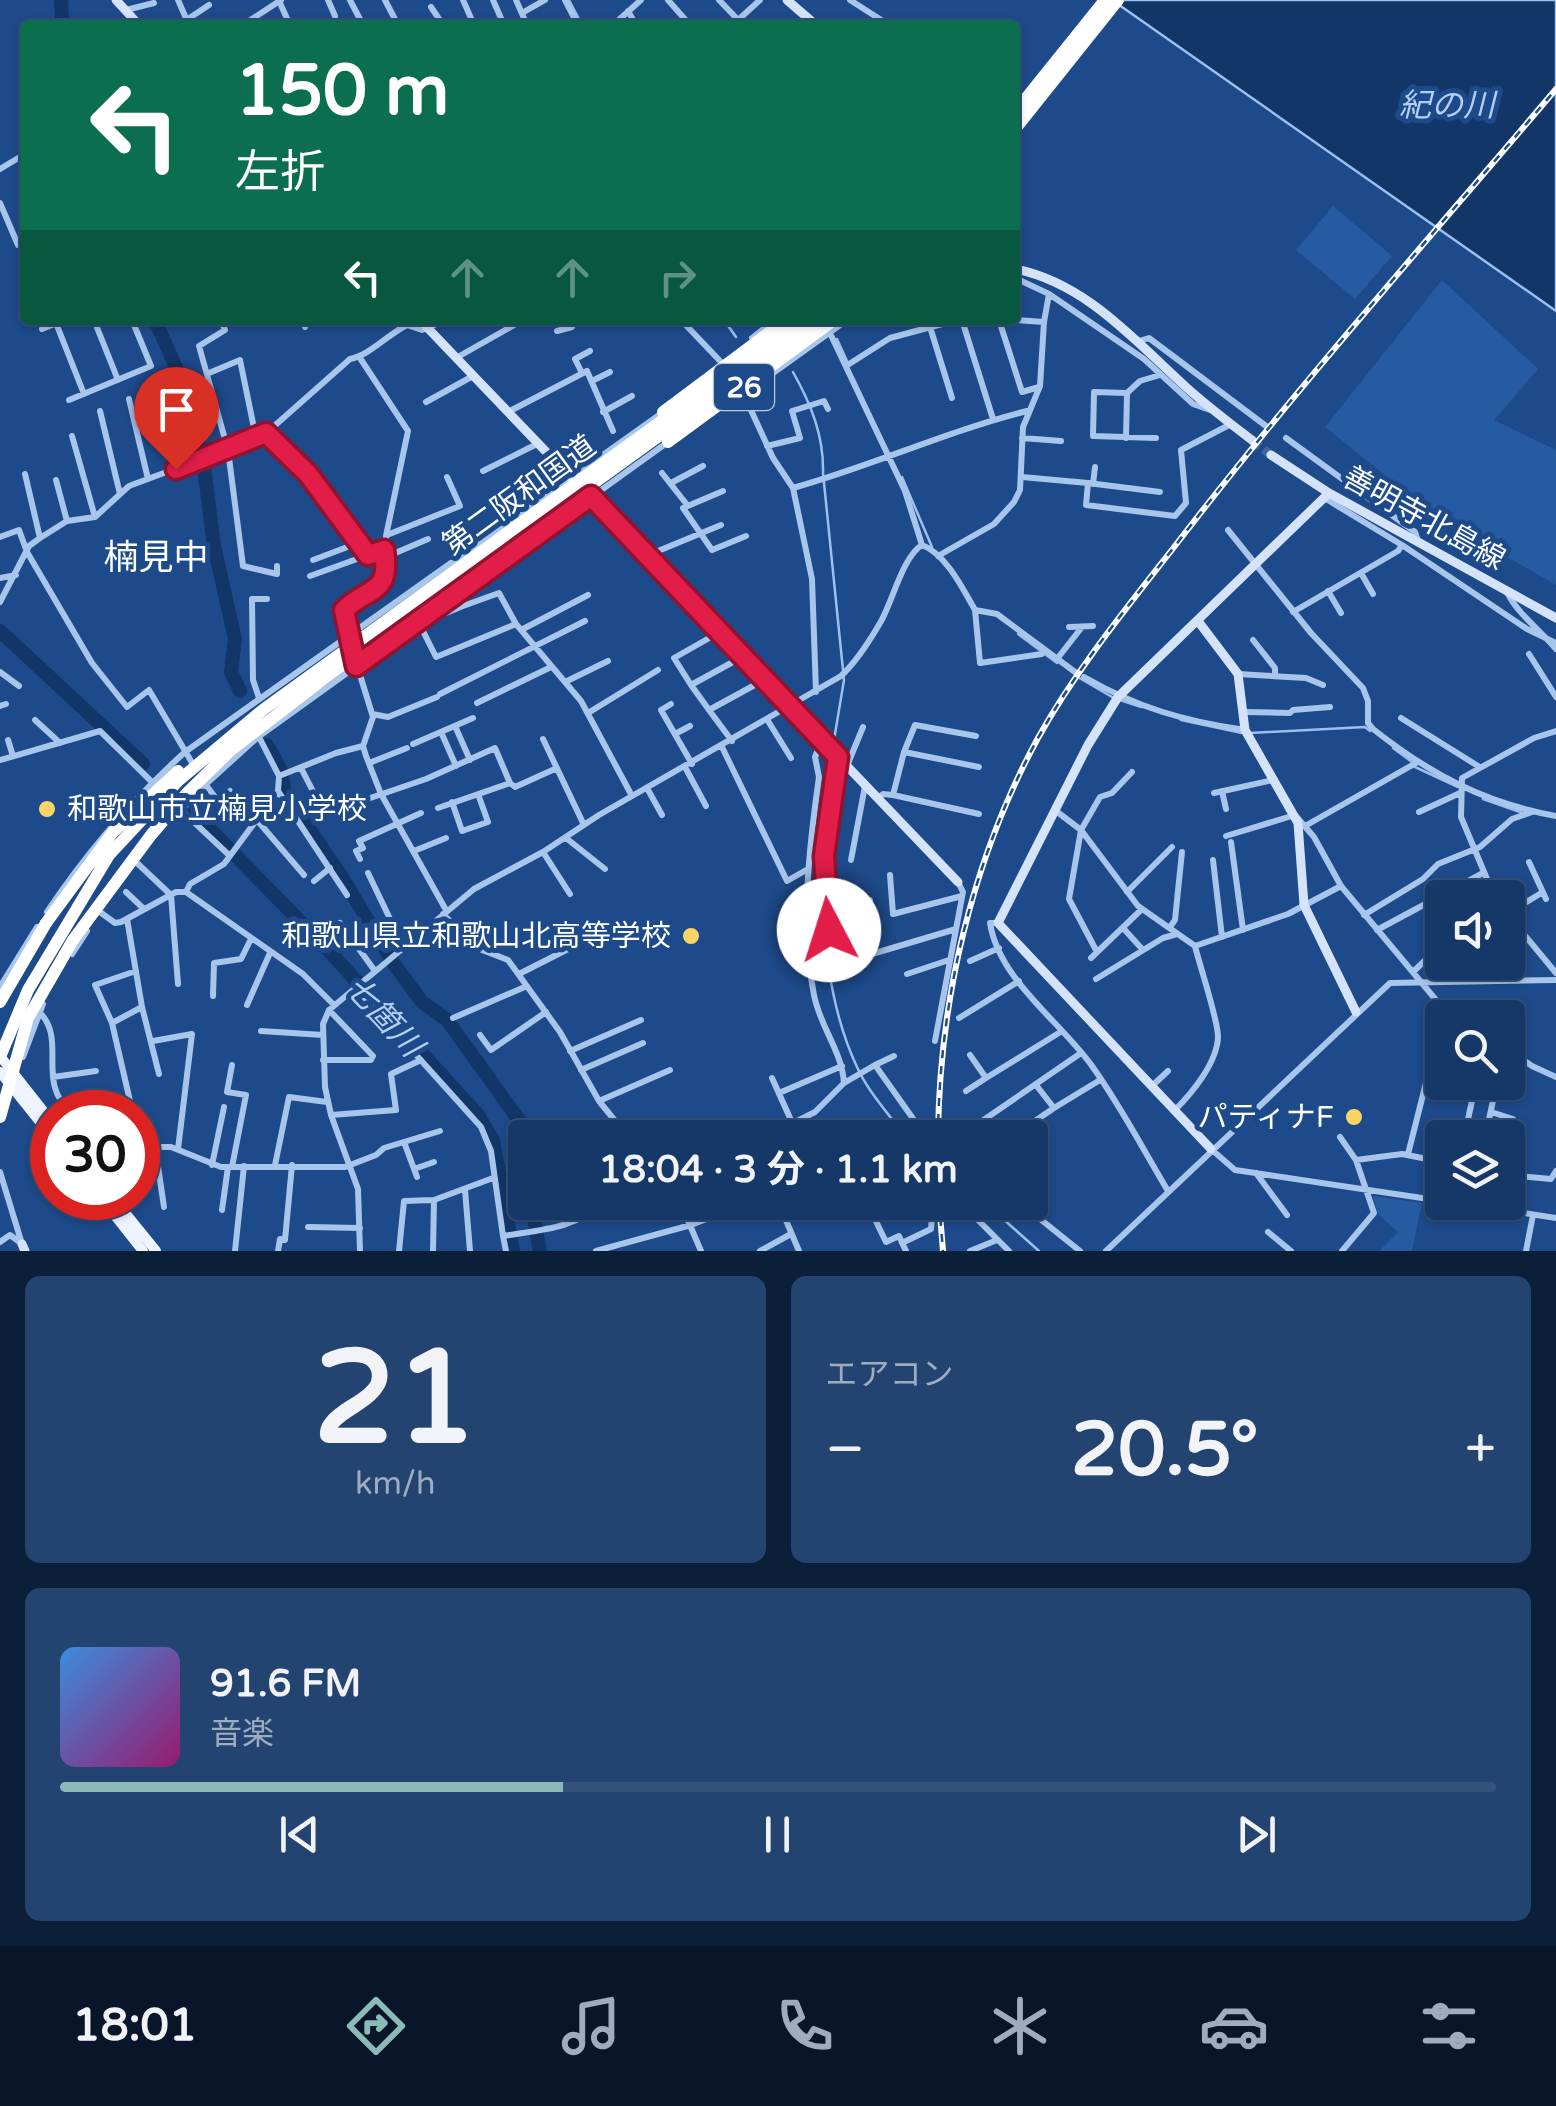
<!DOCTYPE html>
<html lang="ja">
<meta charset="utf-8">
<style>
body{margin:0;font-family:"Varela Round","Noto Sans JP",sans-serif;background:#234371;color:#f1f3f6;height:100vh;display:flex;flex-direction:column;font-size:38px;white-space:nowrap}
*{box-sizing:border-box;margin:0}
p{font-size:32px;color:#9eacc0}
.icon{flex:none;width:55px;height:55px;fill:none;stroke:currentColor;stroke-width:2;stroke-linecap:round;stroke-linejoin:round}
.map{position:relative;height:1251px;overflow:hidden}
.details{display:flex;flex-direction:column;gap:25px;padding:25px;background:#0c1f39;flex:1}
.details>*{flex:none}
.banner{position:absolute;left:20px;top:20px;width:1000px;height:305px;border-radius:10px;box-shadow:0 2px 8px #0004,0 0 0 2px #35527c;background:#0b6e4f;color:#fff;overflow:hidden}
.buttons{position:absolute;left:1425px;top:880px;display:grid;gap:20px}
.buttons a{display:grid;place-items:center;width:100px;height:100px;border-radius:10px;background:#163868;box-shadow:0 2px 8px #0004,0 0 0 2px #35527c;font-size:50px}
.speed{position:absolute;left:30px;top:1090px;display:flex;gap:20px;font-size:50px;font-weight:700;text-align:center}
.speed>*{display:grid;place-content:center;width:130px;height:130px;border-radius:50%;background:#163868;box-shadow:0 2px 8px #0004,0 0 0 2px #35527c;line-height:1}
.speed .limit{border:15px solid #d22;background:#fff;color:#111}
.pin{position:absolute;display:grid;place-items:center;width:85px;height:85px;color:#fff;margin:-102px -42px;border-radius:50% 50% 50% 0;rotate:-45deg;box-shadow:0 0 10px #0007}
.pin .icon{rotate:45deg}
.me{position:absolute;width:110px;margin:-55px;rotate:355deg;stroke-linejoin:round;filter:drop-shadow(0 0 8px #0008)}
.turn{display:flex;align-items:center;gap:35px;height:210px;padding:0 50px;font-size:45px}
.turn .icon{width:130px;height:130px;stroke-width:2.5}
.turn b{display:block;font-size:70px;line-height:85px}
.lanes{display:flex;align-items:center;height:95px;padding:0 50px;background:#0003;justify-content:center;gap:50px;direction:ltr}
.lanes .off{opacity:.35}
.big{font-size:75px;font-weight:700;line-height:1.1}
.details .tile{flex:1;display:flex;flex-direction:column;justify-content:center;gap:15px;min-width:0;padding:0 35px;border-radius:15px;background:#234371}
.details .dial{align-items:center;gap:0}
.dial b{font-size:130px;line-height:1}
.song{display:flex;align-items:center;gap:30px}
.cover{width:120px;height:120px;border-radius:15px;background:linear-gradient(135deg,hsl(210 70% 55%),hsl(320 70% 35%))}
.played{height:10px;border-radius:5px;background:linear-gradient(90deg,#8bbbb9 35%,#35527c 35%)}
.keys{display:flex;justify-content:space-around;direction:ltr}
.heat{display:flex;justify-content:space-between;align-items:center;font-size:55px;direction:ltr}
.details .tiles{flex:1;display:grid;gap:25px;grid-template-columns:1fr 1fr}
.tile:last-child{grid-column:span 2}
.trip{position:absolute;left:508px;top:1120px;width:540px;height:100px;border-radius:10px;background:#163868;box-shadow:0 2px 8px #0004,0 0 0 2px #35527c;font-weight:700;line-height:100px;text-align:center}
.tabs{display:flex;height:160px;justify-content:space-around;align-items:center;background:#09162a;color:#9eacc0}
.tabs .icon{width:70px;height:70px}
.tabs .selected{color:#8bbbb9}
.tabs b{font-size:45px;color:#f1f3f6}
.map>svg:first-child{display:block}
.green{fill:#265ba3}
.water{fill:#133668;stroke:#9bbfee;stroke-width:2.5}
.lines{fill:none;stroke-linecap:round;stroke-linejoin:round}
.stream{stroke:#9bbfee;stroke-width:2.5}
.river{stroke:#133668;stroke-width:14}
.secondary-tunnel{stroke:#3f659c;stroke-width:9;stroke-dasharray:9 4.5;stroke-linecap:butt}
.street{stroke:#a8c5ec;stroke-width:6}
.secondary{stroke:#d4e3f9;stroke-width:9}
.primary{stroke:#edf3ff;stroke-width:10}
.highway{stroke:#fff;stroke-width:12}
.rail-casing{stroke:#fff;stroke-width:6}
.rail{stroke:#1d4a8a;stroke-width:2.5;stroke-dasharray:8;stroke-linecap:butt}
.highway-bridge{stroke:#fff;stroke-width:12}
.route-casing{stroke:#92132f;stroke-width:25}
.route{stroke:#e11d48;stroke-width:18}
.poi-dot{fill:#fcd466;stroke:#1d4a8a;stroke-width:4}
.labels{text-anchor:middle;stroke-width:10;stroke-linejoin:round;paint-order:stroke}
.shield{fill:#1d4a8a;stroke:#bbc9dc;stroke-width:2.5}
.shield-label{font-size:28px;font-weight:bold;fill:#fff}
.street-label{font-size:30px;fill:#fff;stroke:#1d4a8a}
.poi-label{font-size:30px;fill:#fff;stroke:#1d4a8a;text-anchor:end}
.water-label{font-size:32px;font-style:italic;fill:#b3cff3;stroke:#1d4a8a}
.quarter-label{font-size:35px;fill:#fff;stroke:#1d4a8a}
</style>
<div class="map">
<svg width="1556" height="1251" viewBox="0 0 1556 1251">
<rect width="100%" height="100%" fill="#1d4a8a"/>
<path class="green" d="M1333,206L1392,256L1355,299L1296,250Z
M1442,280L1538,369L1494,420L1556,450V585L1437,517L1325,427Z
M1373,1196L1422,1203L1412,1251H1379L1398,1232L1378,1214Z"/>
<path class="water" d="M1112,0H1556V311Z"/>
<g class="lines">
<path class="stream" d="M569,0L582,25
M724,320L736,337
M837,339L847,361
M793,372C811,404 824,436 823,473L844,680L833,746
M902,477L932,547
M1018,634L1057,663
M1076,676L1112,697
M1120,700L1141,707
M1181,720L1242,733
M1250,733L1365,727L1370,731
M1393,748L1412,762
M1415,767L1458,787
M1483,799L1523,813
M823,846L832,754
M822,874C822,936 830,1010 857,1067C868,1092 890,1115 906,1138
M984,1202L1039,1251"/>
<path class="river" d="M61,0L62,25
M155,320L178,372L204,467L214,546L235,639L231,672L240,691
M0,631L143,764
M267,745L281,770L285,794L342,877L394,964L422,1002L447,1020L532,1138
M194,813L332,954L478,1115L493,1140L513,1251
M531,1202L540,1251"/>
<path class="secondary-tunnel" d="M1253,441L1271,455"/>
<path class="street" d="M178,0L189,25
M328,0L335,16
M350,0L363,25
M385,0L398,25
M463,0L474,25
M493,0L504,25
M516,0L527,25
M565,0L578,25
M668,0L690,25
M719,0L743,25
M850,0L889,25
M279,1L290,25
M431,7L443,25
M126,10L154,3
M628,11L636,25
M522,13L545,0
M738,20L760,0
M185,21L209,5
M243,25L281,0
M613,25L641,0
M0,169L25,154
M0,203L18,245
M1049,294L1144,359L1193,404L1210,410
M94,320L118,380
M221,320L225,330L199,346L228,450L243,566L277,574V566
M303,320L305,327
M681,320L721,362
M962,320L993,419
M999,320L1022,392L1039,387
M1015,320L1044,322
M56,323L84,394
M930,327L952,398
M42,329L64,320
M557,331L572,327L569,320
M829,331L905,491L922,545C946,554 963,589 975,610L997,614L1075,672
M752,338L775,320
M1139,341L1149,338L1266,426
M456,358L523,320
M846,366L890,338L957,320
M209,373L240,360L256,438
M582,373L575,359L590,351
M155,379L176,469
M592,381L610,372
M1127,393L1140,381L1160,375
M744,395L773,458L793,488L812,579L816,692
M129,399L148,479
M69,400L151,366L132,320
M426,402L473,376
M730,404L847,320
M100,411L120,494
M508,412L587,371L613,431
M603,412L632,396
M266,433L308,474L368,555L384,550
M72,436L95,517
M1022,438L1061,441
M1126,438L1127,393L1094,392L1093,436L1156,438
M1286,438L1415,532L1418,541
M767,446L800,438L792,411L824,401L828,409
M483,471L539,443
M662,473L688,506
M25,474L40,538
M1022,477L1088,483
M56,480L67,521
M671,483L703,466
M1093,484L1095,467
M793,488C872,466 947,431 1027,411
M723,491L683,508L712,550L746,536
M1160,492L1088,483L1086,505L1175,516L1186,503L1181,450L1231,424
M1326,499L1402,545L1527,629L1556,643
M1228,530L1311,633L1363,688L1368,701V723L1373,729C1430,774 1484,803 1556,816
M387,535L460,506L447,477
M0,537L19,530L27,552L92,663L127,707L149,690L194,766
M646,556L721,525
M938,556L994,524L1014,502L1020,490L1023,427L1040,386L1044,322L1049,294L1015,278
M386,557L428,539
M313,560L358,543
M1361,573L1373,594
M310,576L368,555
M0,578L16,575
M1328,591L1341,613
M455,594L463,606L499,593L516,624L581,701L632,796
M1508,594C1519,615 1540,630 1556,649
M0,602L29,546L40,538L67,521L95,517L129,486L263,436L350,359C370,355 387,335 407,325L422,330L446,320
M975,610L980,663L1042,654L1045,650
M1293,612L1398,551L1402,545
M446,613L463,606
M418,621L436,657L516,624
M1069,627L1093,626
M523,629L588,595
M350,640L344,611L382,586L385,579L386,536L408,431L360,358
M1253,640L1275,668V676
M1529,654L1556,697
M1057,659L1082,627
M356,662L373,717L363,746L366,756L381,794L446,910
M0,672L19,686
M1238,674L1306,678L1323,685
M1084,677C1138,708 1184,721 1245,730
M565,682L608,661
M691,685L674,658L718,633
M440,694L585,621
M259,698L253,680L252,599H267
M477,703L551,667
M671,704L661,710L692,764
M0,706L6,704
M709,710L691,685L742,657
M1243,712L1290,713L1293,710L1330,707
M588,713L658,670
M372,714L388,717L437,697
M1401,718L1478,766
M35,720L60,743
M768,721L791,758
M455,726L470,760
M441,732L456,766
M675,734L690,726
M259,737L279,776
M543,739L584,825
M8,740L13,756
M822,740L815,757L819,777C809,848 800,924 814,995C820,1027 842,1051 844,1083
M732,741L709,710L764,680
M413,744L473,718
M722,747L787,881L808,869
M904,752L915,725L976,736
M838,758L824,856L832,960L872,954L956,929
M0,760L100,731L152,782
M369,763L407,748
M847,766L863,727
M685,767L706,806
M301,768L318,801
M203,781L218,801L230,791L254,821
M647,788L662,815
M278,791L347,895
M1222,791L1226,809
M1214,793L1273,780
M893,795L904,752L979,767
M878,798L883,794L893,795L979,814
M452,802L462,831L488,822L478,794
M344,807L426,779L495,748L510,783
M438,808L510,783L515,787L557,768
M181,810L230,856
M1056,811L1081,830L1138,906L1195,946C1200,967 1218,1019 1218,1037C1217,1063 1192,1093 1175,1110
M1419,812L1460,793
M174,818L205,785L258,737L668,442
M256,819L304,875
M1305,826L1416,763
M1226,836L1295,815L1314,837L1341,886L1451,1018
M566,838L605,869
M1231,842L1243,930
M414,851L446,838
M543,852L570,894
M360,859L356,851L363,848L359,841L421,813
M851,860L865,786
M1213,860L1222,937
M1529,862L1546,899
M137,863L171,895L178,984
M368,873L404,948
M890,875L893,914L962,896
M314,881L330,868
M126,892L144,909
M186,892L303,974L334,1005
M1127,892L1172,847
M1495,898L1461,817L1462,778L1534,738L1556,731
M826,906L870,900
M47,912C87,852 132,800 185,752L662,413
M100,912L115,923L121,922L176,892H186L190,884L224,864L278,791L279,776L336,753L363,746
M1508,913L1543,892
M443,914L477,948L508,960L560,1032L599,1101L629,1138
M1364,915L1423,879L1438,864L1480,847L1512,819L1532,812
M1508,915L1556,973
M127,919L142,1007L159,1074
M340,923L375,971
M998,923H990C999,980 1060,1021 1092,1066C1120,1105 1143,1149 1168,1191
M1170,927L1175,920L1182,852
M1123,928L1143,950
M1377,930L1483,873
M1195,946L1288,914L1341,886
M1097,952L1069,899L1081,830L1100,797L1112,793L1132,772
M72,954L87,931
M1091,958L1142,909
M970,961L999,948
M1414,971L1442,944
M519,974L578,944
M907,974L949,960
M1096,979L1163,938L1177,934
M0,987L37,927
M355,987L481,1127L491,1151L503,1236
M213,996L214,963L241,959L251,939
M247,1005L270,953
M39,1012C68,1039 35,1082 71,1112
M453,1018L527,986
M959,1018L1019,981
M112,1023L142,1007
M261,1031L323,1035
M480,1035L491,1050L546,1012
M153,1041L192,1034L178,1149
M935,1041L963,892L958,882
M1508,1049L1532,1066L1556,1077
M570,1051L641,1020
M894,1056L875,1065L919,1127
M23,1057L43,1004
M323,1060H371L373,1056L329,1010
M232,1065L227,1092L246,1095L232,1167
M581,1070L643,1043
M53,1077L96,1071
M772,1078L799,1138
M986,1078L1062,1031
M1036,1085L1054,1108L1100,1080
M1152,1086L1168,1071
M966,1091L986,1078L970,1055
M779,1093L842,1066
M130,1101L112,1023L95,985L136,971
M599,1101L670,1070
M71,1112L109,1106
M1491,1112L1513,1119
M331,1115L396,1110L391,1074L421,1060
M985,1119L1081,1053
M963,1133L985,1119L999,1138
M1340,1137L1356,1160L1374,1213L1342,1251
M763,1138L815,1112L844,1083L875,1065
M1010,1138L1054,1108
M1464,1138L1476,1082
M1485,1138L1497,1082
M404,1142L417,1177
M155,1146L164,1207
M138,1147H171L221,1167H345L376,1155L384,1148L440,1131
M1211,1149L1235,1170L1442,1201
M1408,1154L1428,1075
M1356,1160L1402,1154L1442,1162
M212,1165L224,1107
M275,1165L289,1097L327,1102
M414,1169L434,1162
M0,1172L22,1244
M1256,1173L1287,1215
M1508,1175L1551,1179L1556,1171
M465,1190L470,1251
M680,1202L701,1251
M788,1202L785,1218L799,1251
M960,1202L1009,1251
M1019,1202L1080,1251
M1455,1202L1556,1218
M222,1210L228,1167
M871,1211L886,1242L899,1236L906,1251
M308,1227L360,1228
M1268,1232L1291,1251
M0,1242L10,1235L21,1243
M902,1243L931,1229L932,1219L913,1202
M235,1251L244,1166
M278,1251L280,1239L285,1240L292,1165
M360,1251L358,1189L331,1115L325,1087L323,1024L329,1010L474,889L543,852L599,815L841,676C857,661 869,642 880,623C892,603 903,556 922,545
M399,1251L404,1201L434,1200L493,1178
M433,1251L434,1200
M506,1251L503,1236C540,1230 576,1229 603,1202
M596,1251L691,1225L747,1203
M760,1251L791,1234
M970,1251L997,1240
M1106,1251L1390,983L1556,980
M1526,1251L1533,1215"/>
<path class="secondary" d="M116,0L139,25
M787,0L816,25
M1015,269C1086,283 1135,341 1186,387C1207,406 1231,424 1253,441
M420,320L958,882
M1271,455L1329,493L1556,618
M1198,621L1238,674L1245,730L1298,823L1304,905L1356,1012
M1211,1149L998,923L1088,745L1118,697L1329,493
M22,1244L25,1251"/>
<path class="primary" d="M0,1056L52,1122
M0,1072L52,1137
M101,1198L143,1251
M113,1198L156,1251"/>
<path class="highway" d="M1015,112L1105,0
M1015,129L1118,0
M663,412L786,320
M668,442L819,331
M0,1002L46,923
M0,1117L28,1018L73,940"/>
<g class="rail-casing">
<path id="rail" d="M938,1138C939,1001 972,859 1038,738C1077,668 1129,605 1178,542C1298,386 1429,239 1556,89
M939,1202L943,1251"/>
</g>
<use href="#rail" class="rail"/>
<path class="highway-bridge" d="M819,331L834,320
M46,923L113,832L178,771
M73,940L151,835L188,792L231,750L322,680L819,320
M0,1057L28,990L109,855L178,781L264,709L801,320"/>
</g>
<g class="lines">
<g class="route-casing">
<path id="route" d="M176,469L266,433L308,474L368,555L384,550C391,594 370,586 344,610L356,666L591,496L838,757L824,856L829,930"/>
</g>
<use href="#route" class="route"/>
</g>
<g class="poi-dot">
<circle cx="47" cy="809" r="10"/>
<circle cx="691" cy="936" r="10"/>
<circle cx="1354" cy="1117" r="10"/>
</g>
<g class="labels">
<rect class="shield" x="714" y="364" width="60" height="46" rx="8"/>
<g class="shield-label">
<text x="744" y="397">26</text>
</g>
<g class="street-label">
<text transform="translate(519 495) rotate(-36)" y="10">第二阪和国道</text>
<text transform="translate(1424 518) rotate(29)" y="10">善明寺北島線</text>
</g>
<g class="poi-label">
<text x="67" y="819" text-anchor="start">和歌山市立楠見小学校</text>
<text x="671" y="946">和歌山県立和歌山北高等学校</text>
<text x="1334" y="1127">パティナF</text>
</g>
<g class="water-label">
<text x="1447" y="116">紀の川</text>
<text transform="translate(384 1016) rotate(47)" y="11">七箇川</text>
</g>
<g class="quarter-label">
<text x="156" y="569">楠見中</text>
</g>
</g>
</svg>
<div class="buttons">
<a><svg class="icon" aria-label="sound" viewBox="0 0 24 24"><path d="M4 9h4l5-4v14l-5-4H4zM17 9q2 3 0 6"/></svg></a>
<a><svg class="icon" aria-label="search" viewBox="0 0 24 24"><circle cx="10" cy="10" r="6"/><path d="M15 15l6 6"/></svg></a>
<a><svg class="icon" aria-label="layers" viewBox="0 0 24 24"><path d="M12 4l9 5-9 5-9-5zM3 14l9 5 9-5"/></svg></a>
</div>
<div class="speed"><div class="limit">30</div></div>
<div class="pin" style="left:176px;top:469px;background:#d93025"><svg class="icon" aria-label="arrive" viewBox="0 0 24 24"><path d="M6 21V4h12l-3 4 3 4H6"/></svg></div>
<svg class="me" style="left:829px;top:930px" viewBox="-20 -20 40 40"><circle r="19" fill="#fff"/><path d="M0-13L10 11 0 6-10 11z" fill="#e11d48"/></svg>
<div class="trip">18:04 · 3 分 · 1.1 km</div>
<div class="banner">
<div class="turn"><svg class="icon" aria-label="left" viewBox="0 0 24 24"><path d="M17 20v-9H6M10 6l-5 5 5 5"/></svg><div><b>150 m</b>左折</div></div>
<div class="lanes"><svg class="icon" aria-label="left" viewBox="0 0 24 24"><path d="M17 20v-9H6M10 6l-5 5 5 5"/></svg><svg class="icon off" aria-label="ahead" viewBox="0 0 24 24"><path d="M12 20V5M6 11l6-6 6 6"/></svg><svg class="icon off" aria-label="ahead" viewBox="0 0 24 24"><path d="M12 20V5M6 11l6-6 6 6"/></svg><svg class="icon off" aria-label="right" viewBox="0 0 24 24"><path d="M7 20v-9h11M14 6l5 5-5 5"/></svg></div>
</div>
</div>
<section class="details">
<div class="tiles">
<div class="tile dial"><b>21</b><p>km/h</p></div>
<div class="tile"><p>エアコン</p>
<div class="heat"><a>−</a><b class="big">20.5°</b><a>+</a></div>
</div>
<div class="tile">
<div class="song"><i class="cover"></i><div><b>91.6 FM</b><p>音楽</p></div></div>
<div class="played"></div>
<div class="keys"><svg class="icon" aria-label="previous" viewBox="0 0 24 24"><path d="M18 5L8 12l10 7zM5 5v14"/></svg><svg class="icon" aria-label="pause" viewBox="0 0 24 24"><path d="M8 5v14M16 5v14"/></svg><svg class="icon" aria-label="next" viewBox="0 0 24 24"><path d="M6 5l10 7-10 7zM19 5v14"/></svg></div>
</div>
</div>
</section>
<nav class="tabs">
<b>18:01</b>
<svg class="icon selected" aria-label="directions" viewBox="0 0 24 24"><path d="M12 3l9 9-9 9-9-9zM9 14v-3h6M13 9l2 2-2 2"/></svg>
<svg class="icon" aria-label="music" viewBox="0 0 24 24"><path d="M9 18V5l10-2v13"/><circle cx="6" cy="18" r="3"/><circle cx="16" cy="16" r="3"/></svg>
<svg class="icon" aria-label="phone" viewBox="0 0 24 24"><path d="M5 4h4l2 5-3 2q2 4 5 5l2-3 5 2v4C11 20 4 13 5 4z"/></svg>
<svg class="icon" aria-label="climate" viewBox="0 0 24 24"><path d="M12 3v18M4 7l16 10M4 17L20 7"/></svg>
<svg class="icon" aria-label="car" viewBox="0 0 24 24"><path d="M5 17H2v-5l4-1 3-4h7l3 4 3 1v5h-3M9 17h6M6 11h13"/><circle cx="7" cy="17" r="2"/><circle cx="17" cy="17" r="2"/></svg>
<svg class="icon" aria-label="filters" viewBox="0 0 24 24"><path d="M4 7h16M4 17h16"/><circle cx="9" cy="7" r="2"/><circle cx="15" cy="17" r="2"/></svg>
</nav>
